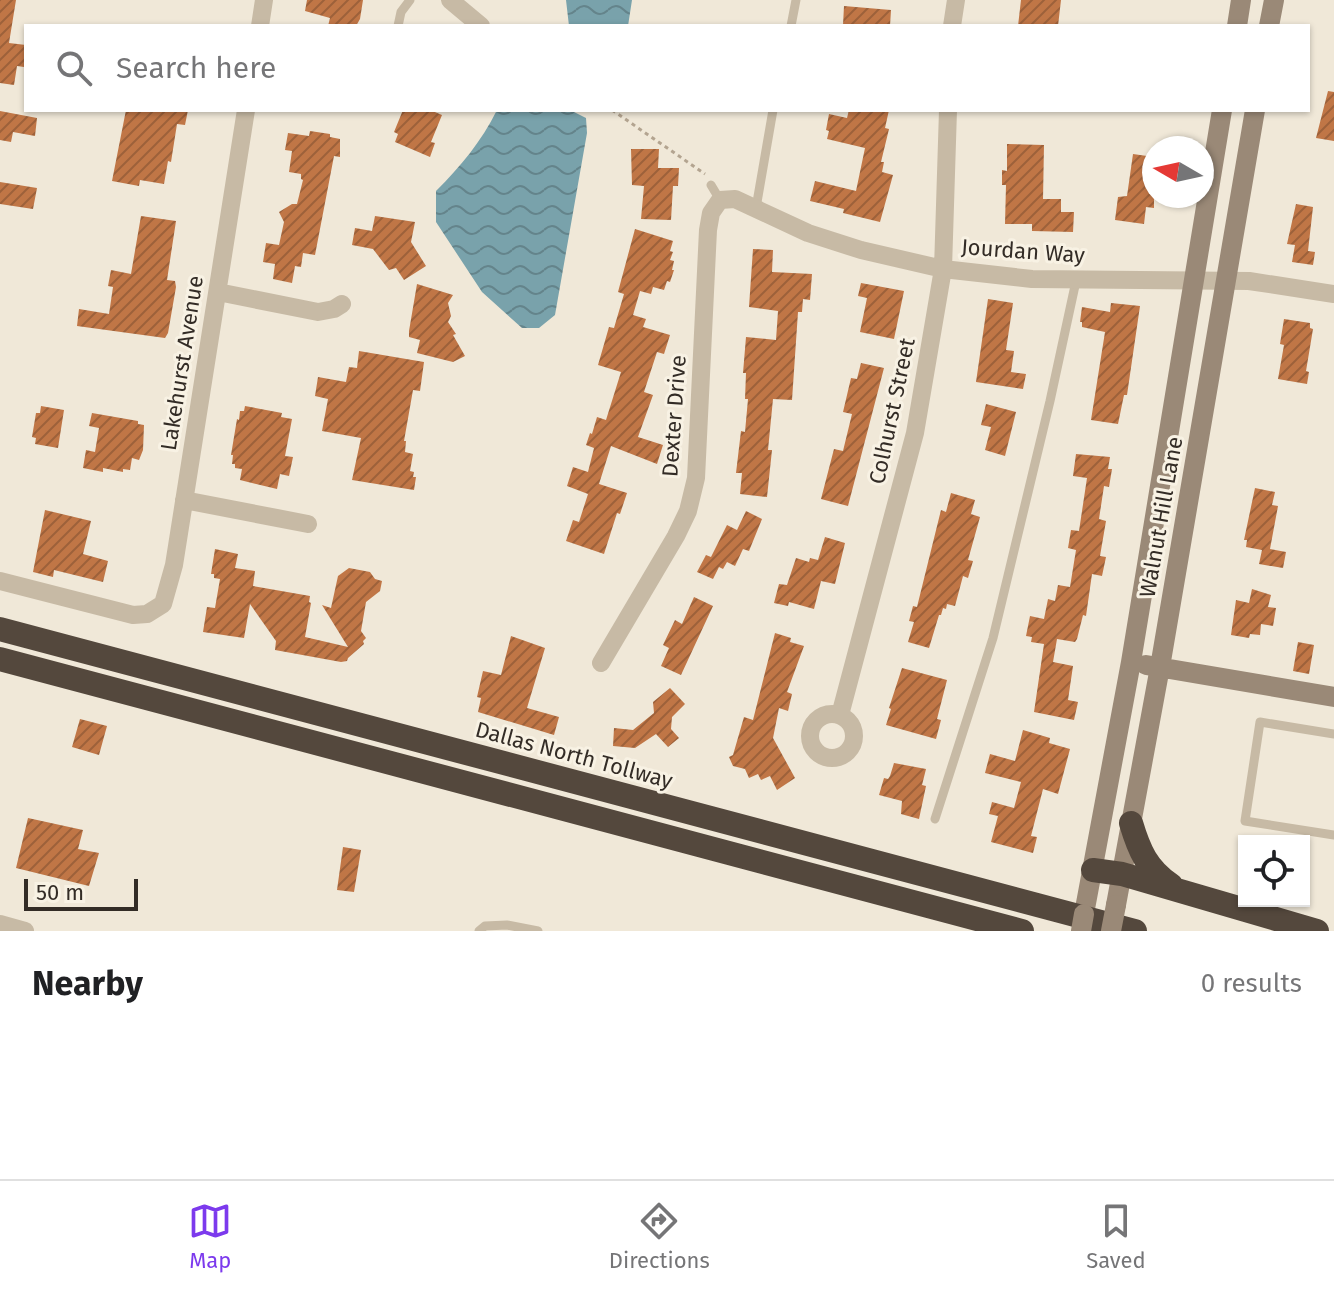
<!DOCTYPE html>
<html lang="en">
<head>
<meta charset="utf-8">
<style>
	:root { --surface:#fff; --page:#f2f2f2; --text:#202124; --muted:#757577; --line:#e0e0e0; --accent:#7c3aed }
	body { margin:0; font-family:"Fira Sans",sans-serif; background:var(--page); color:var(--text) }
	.controls { position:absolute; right:24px; bottom:24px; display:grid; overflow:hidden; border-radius:0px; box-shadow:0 2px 6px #0004 }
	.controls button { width:72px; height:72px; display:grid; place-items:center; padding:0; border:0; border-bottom:2px solid var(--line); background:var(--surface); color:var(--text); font:40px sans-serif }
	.compass { position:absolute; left:1142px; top:136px; width:72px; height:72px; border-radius:50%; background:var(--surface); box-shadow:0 2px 6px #0004; rotate:279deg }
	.scale { position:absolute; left:24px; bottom:20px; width:114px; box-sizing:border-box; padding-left:8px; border:4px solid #332c26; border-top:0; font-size:22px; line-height:28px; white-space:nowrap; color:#332c26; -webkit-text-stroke:6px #f8f2e4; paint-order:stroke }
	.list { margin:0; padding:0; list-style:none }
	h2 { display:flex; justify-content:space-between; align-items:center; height:104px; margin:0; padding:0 32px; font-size:34px }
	h2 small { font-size:26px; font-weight:400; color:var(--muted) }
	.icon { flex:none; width:44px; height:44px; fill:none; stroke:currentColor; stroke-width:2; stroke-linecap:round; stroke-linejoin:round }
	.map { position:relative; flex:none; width:1334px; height:931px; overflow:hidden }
	.search { position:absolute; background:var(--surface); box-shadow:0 2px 6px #0004; left:24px; right:24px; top:24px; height:88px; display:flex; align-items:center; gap:20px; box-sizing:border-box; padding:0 28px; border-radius:0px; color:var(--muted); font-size:30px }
	.sheet { height:248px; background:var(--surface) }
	nav { display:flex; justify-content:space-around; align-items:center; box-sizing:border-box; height:112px; border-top:2px solid var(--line); background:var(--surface); font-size:22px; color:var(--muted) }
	nav a { display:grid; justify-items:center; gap:4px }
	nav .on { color:var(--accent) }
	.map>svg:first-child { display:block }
	.water { fill:url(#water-waves) }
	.building { fill:url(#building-hatch) }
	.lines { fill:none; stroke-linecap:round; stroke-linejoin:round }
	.path { stroke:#b3a490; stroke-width:3; stroke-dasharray:4 4; stroke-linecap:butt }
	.lane { stroke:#c7baa5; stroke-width:9 }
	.street { stroke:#c7baa5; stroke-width:18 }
	.secondary { stroke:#9a8977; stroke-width:20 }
	.highway { stroke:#54483d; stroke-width:24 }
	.secondary-bridge { stroke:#9a8977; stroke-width:20 }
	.labels { text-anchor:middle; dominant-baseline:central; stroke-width:6; stroke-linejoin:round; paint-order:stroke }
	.street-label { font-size:22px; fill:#332c26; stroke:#f8f2e4 }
</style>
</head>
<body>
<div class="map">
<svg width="1334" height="931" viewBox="0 0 1334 931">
	<defs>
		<pattern id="water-waves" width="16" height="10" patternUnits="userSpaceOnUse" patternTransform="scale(2)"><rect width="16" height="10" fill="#79a2ab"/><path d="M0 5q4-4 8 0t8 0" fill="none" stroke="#64848b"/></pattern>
		<pattern id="building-hatch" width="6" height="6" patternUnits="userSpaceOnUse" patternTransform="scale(2)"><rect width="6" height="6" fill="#c07646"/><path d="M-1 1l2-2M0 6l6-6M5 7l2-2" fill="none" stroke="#9d613a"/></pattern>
	</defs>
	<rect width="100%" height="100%" fill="#f0e8d8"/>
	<path class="water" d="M566 0H632L628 26H569Z
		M497 110H570L586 118 587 133 555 315 539 328H522L482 292 436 222V191C461 166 481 142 497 110Z"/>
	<path class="building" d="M0 0H16L9 43 26 45 24 67 17 66 14 85 0 83Z
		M307 0H363L360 19 356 26H328L330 18 305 11Z
		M1021 0H1061L1058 26H1018Z
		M844 6 891 10 890 26 843 25Z
		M1328 91 1334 92V141L1316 138Z
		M126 110H188L185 125 177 124 171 162 168 161 164 184 140 180 139 186 112 181Z
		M403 110H430L442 115 431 142 435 143 430 157 395 142 398 134 394 132Z
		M849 110H889L885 128 889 129 881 162H884L882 172 893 175 880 222 843 213 844 209 810 201 815 181 856 191 865 148 827 139 829 131 826 130 829 114 847 118Z
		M0 111 37 118 35 136 13 132 11 142 0 140Z
		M310 131 330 134V137L340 139V157L334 156 315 255 303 253 301 267 295 266 292 283 273 279 275 264 263 262 266 243 279 245 284 222 279 212 292 204H297L303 180 301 179V174L289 172 292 151 285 150 288 133 309 136Z
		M1007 144 1044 145 1043 199H1061V212H1074L1073 232 1032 231V224H1005L1006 185H1002V170L1007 171Z
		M631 149H659L658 168H679L678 186H673L671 220 641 219 644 186 632 185Z
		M1133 154 1154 157V208L1146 207 1144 224 1115 220 1118 197 1127 196Z
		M0 182 37 188 33 209 0 204Z
		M1296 204 1313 207 1308 251 1315 252 1313 265 1292 262 1295 245 1287 244Z
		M141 216 176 221 167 280 175 281 176 287 168 333 165 338 77 326 79 309 109 314 113 287 108 286 111 270 131 274Z
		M375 216 415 222 411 242 426 266 404 280 396 268 389 270 373 249 352 245 355 228 372 231Z
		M635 229 673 241 670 251 673 252 670 260 674 261 672 270H674L670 282 667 281 664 290 653 287 651 294 640 291 633 315 646 319 643 327 670 335 664 354 657 352 644 392 653 395 638 437 663 445 657 464 611 446 599 484 627 493 620 514 617 513 604 554 566 541 573 520 579 522 588 494 567 486 573 467 588 472 594 448 586 445 590 433 592 434 597 417 606 420 621 372 598 365 609 327 614 328 624 294 618 292Z
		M753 249 773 250 772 272 812 274 810 300 803 299 802 312H798L792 400 773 399 768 450H772L767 497 740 494 742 473H736L741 431 745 432 748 399H745L746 373H743L746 337 776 340 778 311 749 307Z
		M861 283 904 291 894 339 860 332 867 298 858 296Z
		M417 284 453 295 448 303 451 316 448 322 456 334 453 335 465 356 453 362 417 353 420 340 409 337V331Z
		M988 299 1013 303 1006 350 1014 351 1011 372 1026 374 1023 389 976 382Z
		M1111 303 1140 306 1127 395H1124L1118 424 1091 420 1105 332 1082 327V322H1080L1082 307 1110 312Z
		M1284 319 1310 323V328L1313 329 1306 371 1309 372 1307 384 1278 379 1284 345 1280 344Z
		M359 351 424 362 420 391 413 390 404 441H406L405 452 413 454 410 471 414 472 413 477H416L414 490 352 480 361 438 322 431 328 399 315 396 318 377 346 382 349 367 357 368Z
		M861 363 884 368 848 506 821 499 834 449 843 451 852 414 843 412 851 378 857 379Z
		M986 404 1016 412 1005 456 985 450 991 427 981 425Z
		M41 406 64 410 58 448 35 444 36 438 32 437 36 413H40Z
		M245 406 282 413 281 417 292 419 285 456 293 457 289 476 280 474 277 489 240 480 242 469 235 468V464H232L233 455H231L237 419 239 420 240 411H244Z
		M92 413 138 421V424L144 425 143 450 139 460 132 458 130 470 123 469V472L103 468V472L83 468 86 450 95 452 99 428 89 426Z
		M1076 454 1110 457 1108 469H1112L1109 487 1104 486 1099 519 1106 521 1100 556 1106 557 1102 576 1092 574 1086 616 1083 615 1077 639 1075 642 1057 639 1053 662 1073 666 1068 700 1078 702 1074 720 1034 712 1044 644 1031 642 1032 637 1026 636 1030 616 1044 619 1048 599 1055 601 1058 585 1070 587 1076 550 1068 548 1071 530 1079 531 1087 478 1073 476Z
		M1255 488 1275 492 1272 505 1278 506 1270 549 1286 552 1283 568 1259 564 1262 550 1246 547 1247 540H1244Z
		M951 493 975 500 971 514 980 517 968 560 973 561 968 578 963 576 955 606 947 604 946 609 943 608 941 615H939L929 648 908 642 914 622 909 621 913 606 917 607 941 510 946 512Z
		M45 510 91 521 83 554 108 561 103 582 54 570 53 577 33 572Z
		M746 511 762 519 749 551 743 549 735 566 727 562 723 569 719 567 713 579 697 572 706 555 711 557 727 525 737 530Z
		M825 537 845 543 835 584 821 581 814 609 789 602 788 606 774 603 779 584 787 585 796 558 809 562 810 558 818 560Z
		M215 549 238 554 235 568 255 571 253 586 310 596 309 602 311 603 305 637 348 647 322 605 331 608 338 576 349 568 370 572 375 579 382 581 380 591 366 602 361 631 366 638 363 641 364 644 348 658 347 661 341 662 275 650 276 641 250 604 244 638 203 632 207 607 215 608 220 579 214 578V574H211Z
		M1252 589 1271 595 1268 607 1276 608 1273 626 1261 624 1260 635 1250 634 1249 638 1231 635 1236 600 1249 603Z
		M694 597 713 606 681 675 661 666 669 648 663 645 675 620 682 624Z
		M775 633 791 638 790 642 804 646 787 692 792 694 788 711 779 708 773 738 795 778 777 790 770 776 761 780 758 774 749 778 745 769 733 766 729 757 733 755 744 717 753 720Z
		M511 636 545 648 527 708 559 717 554 735 478 712 481 698 477 697 483 671 501 675Z
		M1298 642 1314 645 1309 674 1293 671Z
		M902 668 947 680 937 719 941 720 936 739 886 725 891 709 889 708Z
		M670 688 685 704 672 717 671 729 679 738 668 747 656 734 635 748 613 746 614 728 633 730 654 713 653 702Z
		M80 719 107 726 99 755 72 747Z
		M1023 730 1050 738 1049 743 1070 749 1058 794 1043 789 1031 836 1037 837 1033 853 991 842 998 816 989 814 992 802 1014 808 1021 782 985 773 990 754 1015 761Z
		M894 763 926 769 922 785 926 786 919 819 901 814 902 801 879 795 884 778 888 779 890 776Z
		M28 818 83 830 78 849 99 853 89 886 16 868Z
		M343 847 361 850 354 892 337 890Z"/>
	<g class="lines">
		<path class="path" d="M612 110 705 174"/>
		<path class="lane" d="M398 26 401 12 410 0
			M791 26 796 0
			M711 185 720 200
			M756 208 773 110
			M1334 734 1260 722 1245 821 1334 835
			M935 819 993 638 1050 401 1076 281
			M479 931 485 926 507 925 538 931"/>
		<path class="street" d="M450 0 481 26
			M260 26 264 0
			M952 26 956 0
			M218 292 318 312 334 309 342 304
			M184 500 308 524
			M0 581 133 615 147 614 163 604 174 565 246 110
			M601 663 676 536 688 511 696 478 708 230 711 213 720 200 735 199 808 233 861 250 943 269 1032 279 1249 281 1334 294
			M810 736a22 22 0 1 1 44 0a22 22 0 1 1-44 0Z
			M840 715 915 433 943 269 948 110
			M0 924 25 931"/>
		<path class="secondary" d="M1237 26 1241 0
			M1269 26 1274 0
			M1146 665 1334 697
			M1116 905 1160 667 1255 110
			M1084 914 1131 662 1222 110"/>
		<path class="highway" d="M0 629 1135 931
			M0 659 1022 931
			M1131 823C1139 850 1147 869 1171 885
			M1093 870 1122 874 1317 931"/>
		<path class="secondary-bridge" d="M1081 931 1084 914
			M1111 931 1116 905"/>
	</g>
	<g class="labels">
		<g class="street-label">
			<text transform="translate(1023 251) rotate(4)">Jourdan Way</text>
			<text transform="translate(182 363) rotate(-81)">Lakehurst Avenue</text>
			<text transform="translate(892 411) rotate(-78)">Colhurst Street</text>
			<text transform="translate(674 416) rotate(-86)">Dexter Drive</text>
			<text transform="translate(1161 517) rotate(-80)">Walnut Hill Lane</text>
			<text transform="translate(574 755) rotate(15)">Dallas North Tollway</text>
		</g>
	</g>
</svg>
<div class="controls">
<button><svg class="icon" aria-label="locate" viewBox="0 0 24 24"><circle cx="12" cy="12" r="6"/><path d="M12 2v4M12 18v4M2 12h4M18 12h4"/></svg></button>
</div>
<svg class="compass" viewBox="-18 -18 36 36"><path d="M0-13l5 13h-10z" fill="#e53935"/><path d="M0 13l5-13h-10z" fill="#757577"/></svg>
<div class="scale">50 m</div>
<div class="search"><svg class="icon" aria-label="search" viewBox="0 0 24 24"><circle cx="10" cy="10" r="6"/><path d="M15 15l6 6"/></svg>Search here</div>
</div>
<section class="sheet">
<h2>Nearby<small>0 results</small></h2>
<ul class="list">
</ul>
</section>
<nav>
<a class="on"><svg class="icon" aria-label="map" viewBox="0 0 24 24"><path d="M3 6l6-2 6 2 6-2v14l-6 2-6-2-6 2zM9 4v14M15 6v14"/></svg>Map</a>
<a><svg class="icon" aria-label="directions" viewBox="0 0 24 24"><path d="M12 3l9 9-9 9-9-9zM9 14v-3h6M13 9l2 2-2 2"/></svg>Directions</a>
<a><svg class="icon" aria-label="saved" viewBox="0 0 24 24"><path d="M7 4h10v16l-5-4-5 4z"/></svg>Saved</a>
</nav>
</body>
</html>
